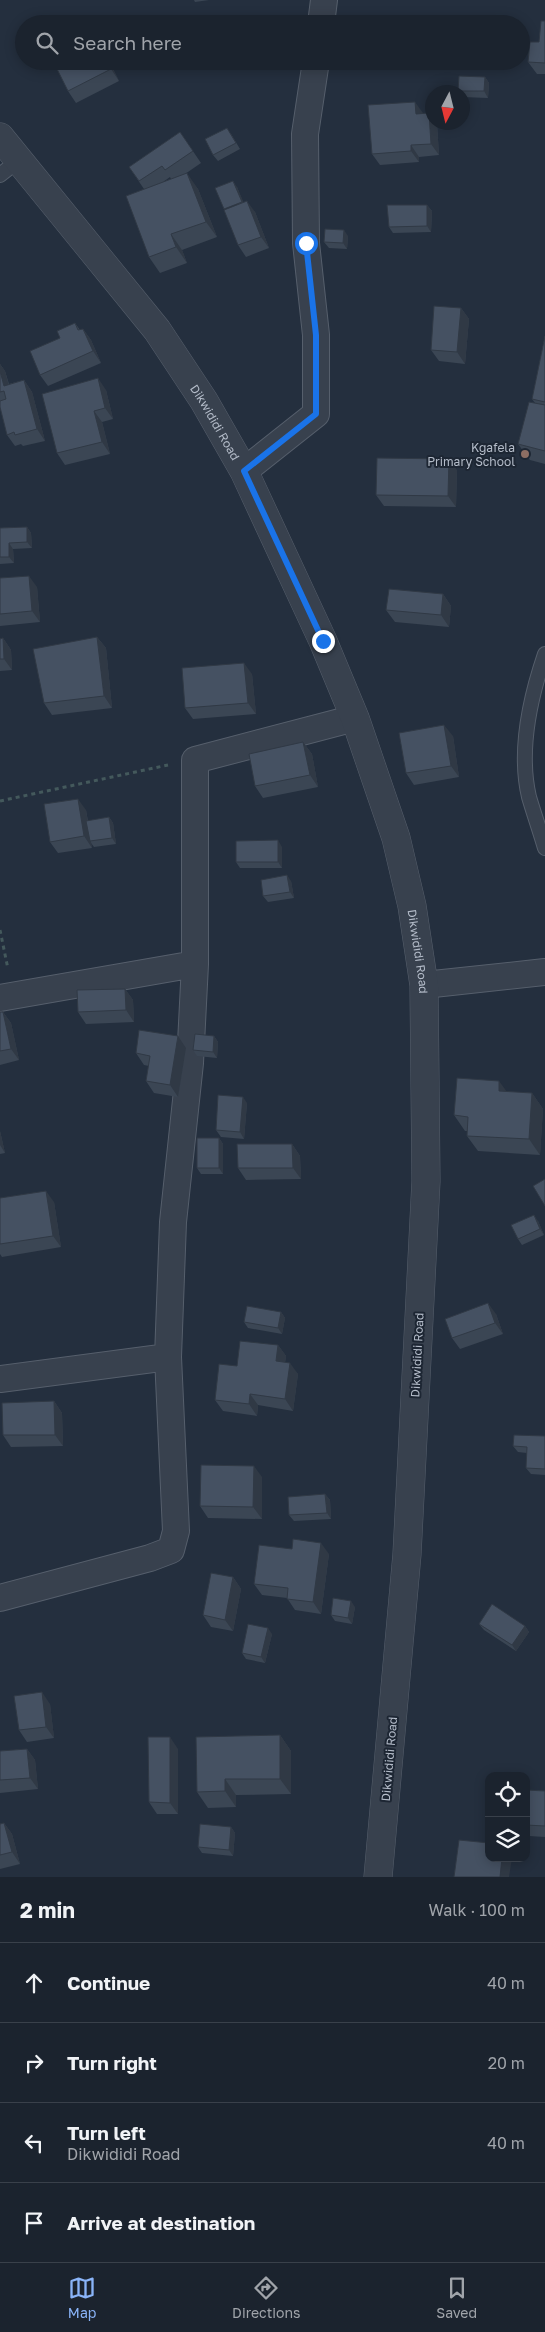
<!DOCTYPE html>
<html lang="en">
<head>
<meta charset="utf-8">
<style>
	:root { --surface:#1b232e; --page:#282f3a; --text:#f1f3f6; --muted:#a0a4aa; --line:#39404a; --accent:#8ab4f8 }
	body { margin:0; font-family:"Golos Text",sans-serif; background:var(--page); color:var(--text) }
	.controls { position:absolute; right:15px; bottom:15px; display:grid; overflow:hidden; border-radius:10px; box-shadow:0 2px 12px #0003 }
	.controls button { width:45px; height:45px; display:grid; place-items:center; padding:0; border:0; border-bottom:1px solid var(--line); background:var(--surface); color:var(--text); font:25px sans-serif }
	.compass { position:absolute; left:425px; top:85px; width:45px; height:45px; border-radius:50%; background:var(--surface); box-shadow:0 2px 12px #0003; rotate:187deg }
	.stop { position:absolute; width:15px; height:15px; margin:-11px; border:4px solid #1a73e8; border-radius:50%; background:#fff }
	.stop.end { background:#1a73e8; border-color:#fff; box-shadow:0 1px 5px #0008 }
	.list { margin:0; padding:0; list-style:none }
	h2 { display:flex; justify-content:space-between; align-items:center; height:65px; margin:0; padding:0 20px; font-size:21px }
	h2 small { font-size:16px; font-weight:400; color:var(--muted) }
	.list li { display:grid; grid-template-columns:32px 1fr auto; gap:15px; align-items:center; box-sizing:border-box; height:80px; padding:0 20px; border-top:1px solid var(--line) }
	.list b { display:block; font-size:19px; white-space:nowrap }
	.list p { margin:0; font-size:16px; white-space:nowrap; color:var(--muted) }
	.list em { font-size:16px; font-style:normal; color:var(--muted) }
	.icon { flex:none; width:28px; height:28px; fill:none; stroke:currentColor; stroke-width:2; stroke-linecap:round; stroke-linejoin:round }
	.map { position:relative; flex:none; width:545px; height:1877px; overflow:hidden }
	.search { position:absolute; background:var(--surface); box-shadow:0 2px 12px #0003; left:15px; right:15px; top:15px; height:55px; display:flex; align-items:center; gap:12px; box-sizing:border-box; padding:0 18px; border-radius:28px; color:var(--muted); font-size:19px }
	.sheet { height:385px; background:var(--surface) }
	nav { display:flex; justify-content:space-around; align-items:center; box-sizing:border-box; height:70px; border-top:1px solid var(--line); background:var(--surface); font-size:14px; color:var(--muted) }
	nav a { display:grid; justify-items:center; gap:2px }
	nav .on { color:var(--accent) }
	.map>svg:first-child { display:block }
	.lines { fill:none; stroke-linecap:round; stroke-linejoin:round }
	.service-casing { stroke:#565f6c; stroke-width:16 }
	.minor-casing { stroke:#565f6c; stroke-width:28 }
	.tertiary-casing { stroke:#565f6c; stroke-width:29 }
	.path { stroke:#44595c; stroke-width:3; stroke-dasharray:4 4; stroke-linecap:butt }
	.service { stroke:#38414e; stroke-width:14 }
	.minor { stroke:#38414e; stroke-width:26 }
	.tertiary { stroke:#38414e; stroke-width:28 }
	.wall { fill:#3b4654; fill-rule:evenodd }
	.shaded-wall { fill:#303945 }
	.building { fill:#455162; stroke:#303945 }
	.route { stroke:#1a73e8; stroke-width:6 }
	.education-dot { fill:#8d6e63; stroke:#1d2633; stroke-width:2 }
	.labels { text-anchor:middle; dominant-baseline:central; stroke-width:4; stroke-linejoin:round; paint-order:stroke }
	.street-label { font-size:12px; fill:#b4bcc9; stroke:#1d2633 }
	.poi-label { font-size:12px; fill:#b4bcc9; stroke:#1d2633; text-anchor:end }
</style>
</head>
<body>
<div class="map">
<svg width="545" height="1877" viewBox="0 0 545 1877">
	<rect width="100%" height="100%" fill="#242f3e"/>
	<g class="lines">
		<defs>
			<path id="service" d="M0 175 19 160
				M545 654C530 698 518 750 529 797 534 814 540 831 545 848"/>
			<path id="minor" d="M321 24 324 0
				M244 471 316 414V335L306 243 305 134 316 61
				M424 985 545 972
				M0 998 195 964
				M0 1379 168 1357
				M0 1598 150 1558 171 1550 176 1531 168 1357 173 1222 190 1063 195 964V760L355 718"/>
			<g id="tertiary">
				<path id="s1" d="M0 137 157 330 204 401 244 471 323 641 355 718 396 838 412 906 424 985 426 1181 407 1554 378 1877"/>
			</g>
		</defs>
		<use href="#service" class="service-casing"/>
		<use href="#minor" class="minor-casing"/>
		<use href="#tertiary" class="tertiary-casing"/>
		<path class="path" d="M0 801 168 765
			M0 930 8 969"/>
		<use href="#service" class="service"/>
		<use href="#minor" class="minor"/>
		<use href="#tertiary" class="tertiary"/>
	</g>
	<path class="wall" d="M194 0H209L195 2Z
		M545 21V74H537L528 62 539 42Z
		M109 61 119 81 76 103 68 91Z
		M485 77 489 83 488 98 462 97V92H460L458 91Z
		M423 113 432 122H436L437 124 439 155 419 157V162L380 165 372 154Z
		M180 132 201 163 185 174 198 189 217 237 182 250 187 263 160 273 149 257 144 189 129 167ZM170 177 171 179 163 182Z
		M231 134 240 149 218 161 213 155Z
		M237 187 243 202 255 212 269 248 246 257 238 245Z
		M427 205 432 211 431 232 393 233 389 227Z
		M348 236 347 249 329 248 324 242Z
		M461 308 469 319 465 364 439 361 431 350Z
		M75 323 80 330 83 329 91 340 101 363 48 386 40 375 60 338Z
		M545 336V464L530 460 518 444 535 403 532 399Z
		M0 364 5 371 9 384 24 380 32 392 45 441 23 446 21 444 15 446 7 435 0 407Z
		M106 390 113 419 102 422 110 454 65 465 57 453Z
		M457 470 456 507 384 506 376 495Z
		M27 527 31 533 32 548 13 549 14 563 0 564V528Z
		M0 578 37 587 40 622 0 626Z
		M443 594 451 606 449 627 395 622 386 610Z
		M97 637 106 648 112 708 52 715 44 703Z
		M3 638 11 650 12 670 0 671V639Z
		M252 674 256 714 193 719 185 708Z
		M453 736 459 777 414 785 406 773Z
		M303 742 312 754 318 787 263 798 255 786Z
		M86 810 88 821 109 817 113 823 116 844 94 847 91 843 92 848 58 853 50 842Z
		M282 847V868H240L236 862Z
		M291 881 294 898 268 902 263 896Z
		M125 989 133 1000 134 1022 86 1024 78 1012Z
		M0 1012H3L11 1023 19 1060 0 1065Z
		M214 1036 218 1042 217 1058 197 1056 193 1050Z
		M186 1048 178 1097 154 1093 146 1081 149 1066 144 1065 136 1053Z
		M507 1092 532 1093 543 1109 540 1155 478 1151 467 1136V1131H465L454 1115Z
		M247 1103 244 1139 221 1137 216 1130Z
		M0 1131 5 1153 0 1154Z
		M219 1138 223 1144V1174H201L197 1168Z
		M292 1144 300 1156 301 1179 246 1180 238 1168Z
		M0 1198 54 1202 61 1247 2 1257 0 1254Z
		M538 1221 544 1235 522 1245 518 1239Z
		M281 1312 285 1318 282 1334 248 1328 244 1322Z
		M496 1314 503 1334 460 1349 452 1338Z
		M278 1345 286 1356 285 1362 298 1374 293 1411 258 1405 257 1416 223 1411 215 1400 237 1366Z
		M54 1401 62 1413 63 1446 11 1447 3 1435Z
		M545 1436V1475L531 1474 526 1468 527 1453 518 1452 513 1446Z
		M262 1477V1519L208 1518 200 1506Z
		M325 1494 330 1500 331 1519 294 1521 289 1515Z
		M329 1554 321 1614 295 1610 287 1598 262 1595 254 1584Z
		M233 1577 241 1589 233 1631 211 1627 203 1615Z
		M355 1607 352 1624 335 1621 331 1615Z
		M479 1624 525 1626 529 1632 516 1651 484 1630Z
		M272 1634 265 1663 246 1659 242 1653Z
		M50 1704 54 1738 27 1742 19 1730Z
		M280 1735 291 1751V1794L236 1795V1807L208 1808 197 1792Z
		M27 1749 35 1760 38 1789 0 1793V1751Z
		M178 1749V1814H157L149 1802Z
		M526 1790 545 1791V1837L529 1836 526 1833Z
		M4 1823 12 1834 20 1864 0 1869V1824Z
		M231 1827 235 1833 233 1856 202 1853 198 1847Z"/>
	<path class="shaded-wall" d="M107 61H109L119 81 111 69Z
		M485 77 489 83 488 98 484 91Z
		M415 102 423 113 416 114Z
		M429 113 432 118V122H436L437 124 439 155 431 144Z
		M411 145 419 157V162L411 151Z
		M187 173 198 189 217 237 206 222Z
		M233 181 237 187 246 208 242 202Z
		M247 201 255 212 269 248 261 237Z
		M427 205 432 211 431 232 427 226Z
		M344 230 348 236 347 249 343 243Z
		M171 234 182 250 187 263 176 247Z
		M461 308 469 319 465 364 457 352Z
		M83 329 91 340 101 363 93 351Z
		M0 364 5 371 12 397 4 386 0 371Z
		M98 378 106 390 113 419 105 408Z
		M24 380 32 392 45 441 37 429Z
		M94 411 102 422 110 454 102 442Z
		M449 459 457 470 456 507 448 496Z
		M27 527 31 533 32 548 27 542Z
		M9 543 13 549 14 563 9 557Z
		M29 576 37 587 40 622 32 611Z
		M443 594 451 606 449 627 441 615Z
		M97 637 106 648 112 708 104 696Z
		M3 638 11 650 12 670 4 659Z
		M244 663 252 674 256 714 248 703Z
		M444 725 453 736 459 777 451 766Z
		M303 742 312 754 318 787 310 775Z
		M78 799 86 810 92 848 84 836Z
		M109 817 113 823 116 844 112 838Z
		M278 840 282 847V868L278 862Z
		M287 875 291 881 294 898 290 892Z
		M125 989 133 1000 134 1022 126 1010Z
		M3 1012 11 1023 19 1060 11 1049Z
		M178 1036 186 1048 178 1097 170 1085Z
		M214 1036 218 1042 217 1058 213 1052Z
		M499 1081 510 1096 499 1091Z
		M532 1093 543 1109 540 1155 529 1139Z
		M243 1097 247 1103 244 1139 240 1132Z
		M0 1131 5 1153 0 1145Z
		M219 1138 223 1144V1174L219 1168Z
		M292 1144 300 1156 301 1179 293 1168Z
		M46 1191 54 1202 61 1247 53 1236Z
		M534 1215 538 1221 544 1235 540 1229Z
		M488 1303 496 1314 503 1334 495 1323Z
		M281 1312 285 1318 282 1334 278 1328Z
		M278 1345 286 1356 284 1372 276 1361Z
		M290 1363 298 1374 293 1411 285 1399Z
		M250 1394 258 1405 257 1416 249 1404Z
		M54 1401 62 1413 63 1446 55 1435Z
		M254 1466 262 1477V1519L253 1507Z
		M325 1494 330 1500 331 1519 327 1513Z
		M321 1543 329 1554 321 1614 313 1602Z
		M233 1577 241 1589 233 1631 225 1620Z
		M351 1601 355 1607 352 1624 348 1618Z
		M525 1626 529 1632 516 1651 512 1645Z
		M268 1628 272 1634 265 1663 261 1657Z
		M42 1692 50 1704 54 1738 46 1727Z
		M280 1735 291 1751V1794L280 1779Z
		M170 1737 178 1749V1814L170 1803Z
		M27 1749 35 1760 38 1789 30 1778Z
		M225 1779 236 1795V1807L225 1791Z
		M4 1823 12 1834 20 1864 12 1852Z
		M231 1827 235 1833 233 1856 229 1850Z
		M502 1858H512L509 1877H500Z"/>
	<path class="building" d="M541 21H545V63L528 62 530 42H539Z
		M53 61H107L111 69 68 91Z
		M459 76 485 77 484 91H458Z
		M415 102 416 114 429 113 431 144 411 145V151L372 154 368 105Z
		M227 128 236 143 213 155 205 139Z
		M180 132 193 151 165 170 162 166 139 181 129 167Z
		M187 173 206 222 171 234 176 247 149 257 126 196Z
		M233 181 242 202 224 209 215 188Z
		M247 201 261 237 238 245 224 210Z
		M387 205H427V226L389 227Z
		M325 229 344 230 343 243 324 242Z
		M434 306 461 308 457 352 431 350Z
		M75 323 78 330 83 329 93 351 40 375 30 351 60 338 57 331Z
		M545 336V402L532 399Z
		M0 371 4 386 24 380 37 429 15 435 14 432 7 435 0 407V401L6 399 4 391 0 392Z
		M98 378 105 408 94 411 102 442 57 453 42 394Z
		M529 402 545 405V451L518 444Z
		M377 458 449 459 448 496 376 495Z
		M27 527V542L9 543V557H0V528Z
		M29 576 32 611 0 614V578Z
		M389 589 443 594 441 615 386 610Z
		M97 637 104 696 44 703 33 649Z
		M3 638 4 659H0V639Z
		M244 663 248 703 185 708 182 668Z
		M444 725 451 766 406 773 399 733Z
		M303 742 310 775 255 786 249 754Z
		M78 799 84 836 50 842 44 804Z
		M109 817 112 838 90 841 86 821Z
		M278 840V862H236V841Z
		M287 875 290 892 263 896 261 880Z
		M125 989 126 1010 78 1012 77 990Z
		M0 1012H3L11 1049 0 1051Z
		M139 1030 178 1036 170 1085 146 1081 150 1056 136 1053Z
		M195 1034 214 1036 213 1052 193 1050Z
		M457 1078 499 1081V1091L532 1093 529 1139 467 1136 468 1117 454 1115Z
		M218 1095 243 1097 240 1132 216 1130Z
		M197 1138H219V1168H197Z
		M237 1144H292L293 1168H238Z
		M545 1179V1206L533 1186Z
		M46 1191 53 1236 0 1244V1198Z
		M534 1215 540 1229 518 1239 511 1225Z
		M488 1303 495 1323 452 1338 445 1319Z
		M247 1306 281 1312 278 1328 244 1322Z
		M240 1341 278 1345 276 1361 290 1363 285 1399 250 1394 249 1404 215 1400 219 1364 237 1366Z
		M54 1401 55 1435H3L2 1403Z
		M514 1435 545 1436V1469L526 1468 527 1447 513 1446Z
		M201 1465 254 1466 253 1507 200 1506Z
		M325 1494 327 1513 289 1515 288 1497Z
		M293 1539 321 1543 313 1602 287 1599 288 1588 254 1584 259 1545 292 1549Z
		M211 1573 233 1577 225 1620 203 1615Z
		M333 1598 351 1601 348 1618 331 1615Z
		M492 1604 525 1626 512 1645 479 1624Z
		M248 1624 268 1628 261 1657 242 1653Z
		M42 1692 46 1727 19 1730 14 1696Z
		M280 1735V1779H225V1791L197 1792 196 1737Z
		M148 1737H170V1803L149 1802Z
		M27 1749 30 1778 0 1780V1751Z
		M526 1790 545 1791V1826L526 1825Z
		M4 1823 12 1852 0 1855V1824Z
		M200 1824 231 1827 229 1850 198 1847Z
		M459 1840 489 1843V1858H502L500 1877H454Z"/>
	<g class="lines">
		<path class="route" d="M306 243 316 335V414L244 471 323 641"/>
	</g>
	<circle class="education-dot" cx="525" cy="454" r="5"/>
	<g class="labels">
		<g class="street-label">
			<text stroke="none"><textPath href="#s1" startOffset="358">Dikwididi Road</textPath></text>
			<text stroke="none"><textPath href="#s1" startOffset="928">Dikwididi Road</textPath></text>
			<text transform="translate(417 1355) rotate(-87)">Dikwididi Road</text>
			<text transform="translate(389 1759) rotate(-85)">Dikwididi Road</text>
		</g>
		<g class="poi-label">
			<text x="515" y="447">Kgafela<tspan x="515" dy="14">Primary School</tspan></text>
		</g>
	</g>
</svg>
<div class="controls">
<button><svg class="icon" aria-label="locate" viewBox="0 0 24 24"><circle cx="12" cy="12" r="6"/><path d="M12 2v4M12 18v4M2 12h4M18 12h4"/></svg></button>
<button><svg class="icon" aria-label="layers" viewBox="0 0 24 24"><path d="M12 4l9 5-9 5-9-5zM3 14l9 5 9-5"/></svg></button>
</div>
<svg class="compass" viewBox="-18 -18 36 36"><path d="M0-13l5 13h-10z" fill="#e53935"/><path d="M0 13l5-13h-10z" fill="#a0a4aa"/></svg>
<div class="stop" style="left:306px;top:243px"></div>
<div class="stop end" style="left:323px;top:641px"></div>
<div class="search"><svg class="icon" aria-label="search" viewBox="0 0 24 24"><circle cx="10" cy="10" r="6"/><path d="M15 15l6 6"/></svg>Search here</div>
</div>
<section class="sheet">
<h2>2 min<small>Walk · 100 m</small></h2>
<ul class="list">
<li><svg class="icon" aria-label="ahead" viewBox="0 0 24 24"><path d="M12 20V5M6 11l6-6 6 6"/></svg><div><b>Continue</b></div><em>40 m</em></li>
<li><svg class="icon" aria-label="right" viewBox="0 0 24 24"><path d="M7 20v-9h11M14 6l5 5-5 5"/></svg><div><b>Turn right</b></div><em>20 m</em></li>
<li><svg class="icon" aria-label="left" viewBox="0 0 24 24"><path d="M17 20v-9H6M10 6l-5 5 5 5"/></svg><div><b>Turn left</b><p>Dikwididi Road</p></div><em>40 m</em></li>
<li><svg class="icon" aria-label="arrive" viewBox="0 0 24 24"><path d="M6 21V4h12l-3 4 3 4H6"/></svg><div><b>Arrive at destination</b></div></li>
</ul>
</section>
<nav>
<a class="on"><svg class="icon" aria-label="map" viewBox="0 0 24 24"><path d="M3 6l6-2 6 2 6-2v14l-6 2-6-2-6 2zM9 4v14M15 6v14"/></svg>Map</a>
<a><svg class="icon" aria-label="directions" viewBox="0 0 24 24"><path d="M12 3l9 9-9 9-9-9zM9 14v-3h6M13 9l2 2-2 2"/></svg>Directions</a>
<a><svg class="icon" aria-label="saved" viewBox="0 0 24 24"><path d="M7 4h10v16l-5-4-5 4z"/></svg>Saved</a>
</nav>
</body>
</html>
